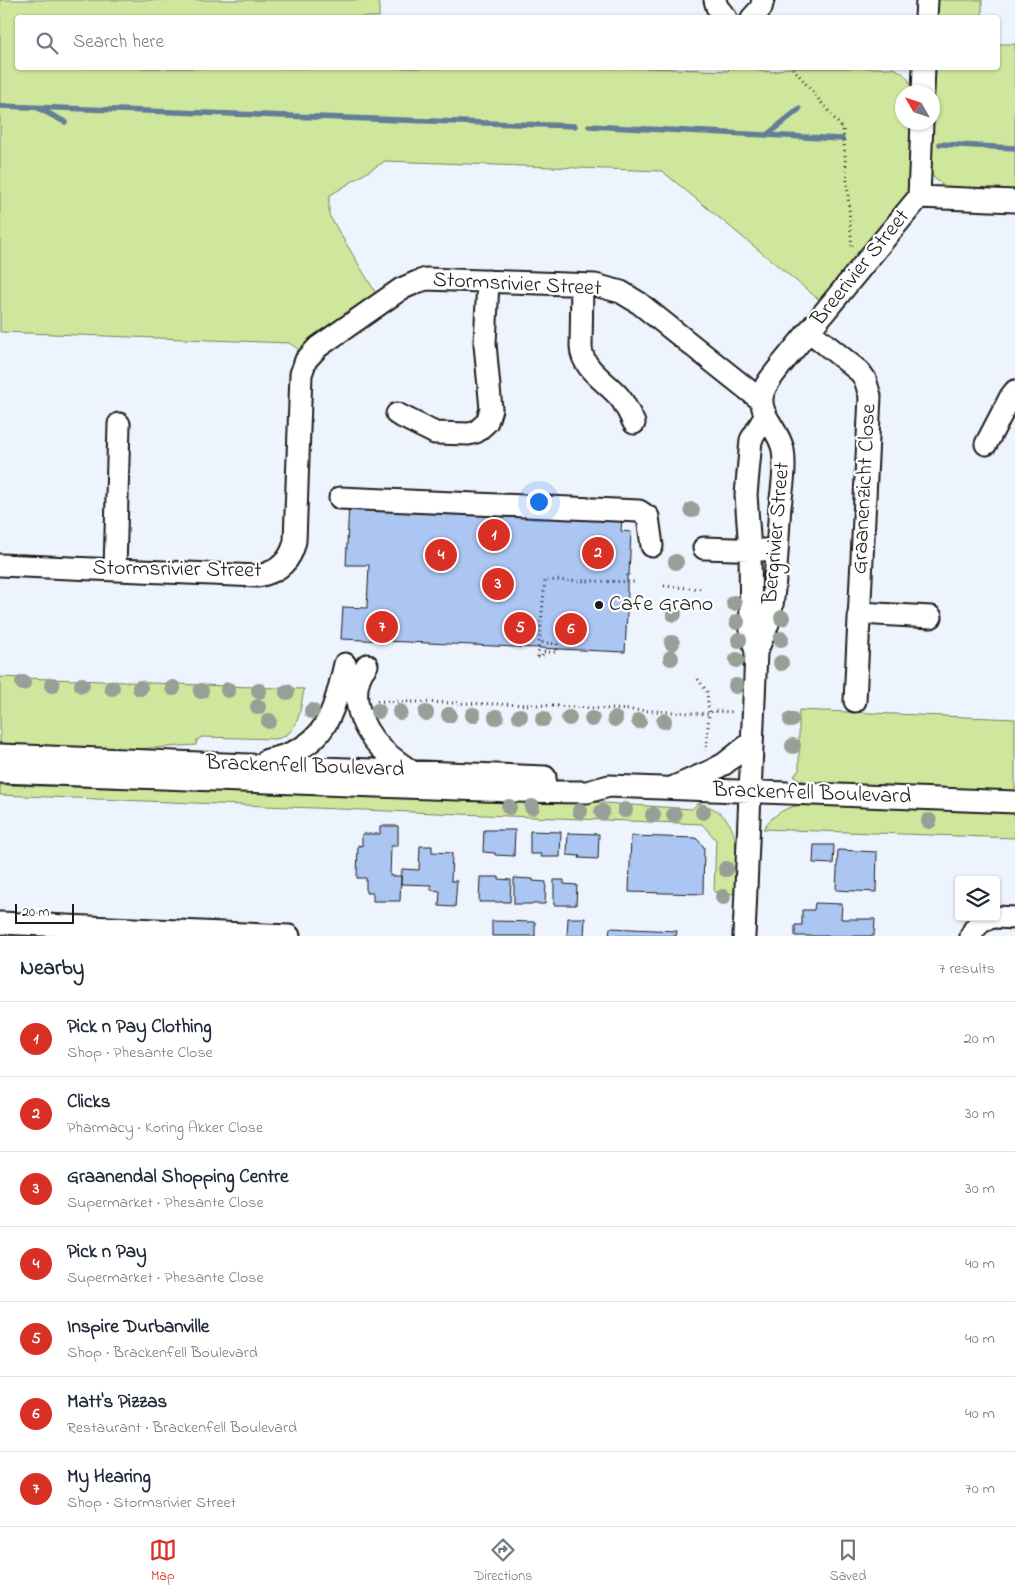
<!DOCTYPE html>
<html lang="en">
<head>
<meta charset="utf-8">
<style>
	:root { --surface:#fff; --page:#f6f6f7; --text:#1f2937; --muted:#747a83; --line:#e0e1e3; --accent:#d93025 }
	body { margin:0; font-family:"Indie Flower",sans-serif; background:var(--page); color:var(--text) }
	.controls { position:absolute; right:15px; bottom:15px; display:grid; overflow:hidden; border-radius:5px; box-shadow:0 1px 4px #0004 }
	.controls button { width:45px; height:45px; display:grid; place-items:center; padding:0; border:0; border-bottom:1px solid var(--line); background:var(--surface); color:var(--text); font:25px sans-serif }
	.compass { position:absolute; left:895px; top:85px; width:45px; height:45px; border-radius:50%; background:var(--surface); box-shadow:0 1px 4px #0004; rotate:309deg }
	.scale { position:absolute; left:15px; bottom:12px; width:59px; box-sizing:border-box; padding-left:5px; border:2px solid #1c1c1c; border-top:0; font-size:14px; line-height:18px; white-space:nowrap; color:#1c1c1c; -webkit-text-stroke:4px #fff; paint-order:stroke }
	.you { position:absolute; left:538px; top:501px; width:18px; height:18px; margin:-12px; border:4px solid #fff; border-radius:50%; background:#1a73e8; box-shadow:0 0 0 8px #1a73e833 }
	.badge { display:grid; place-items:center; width:32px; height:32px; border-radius:50%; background:var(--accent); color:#fff; font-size:16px; font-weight:700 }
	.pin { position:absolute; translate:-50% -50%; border:2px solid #fff; box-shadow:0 1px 5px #0006 }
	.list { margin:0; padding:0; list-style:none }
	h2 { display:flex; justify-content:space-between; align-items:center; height:65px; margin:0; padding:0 20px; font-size:21px }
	h2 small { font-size:16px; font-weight:400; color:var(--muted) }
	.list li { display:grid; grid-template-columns:32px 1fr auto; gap:15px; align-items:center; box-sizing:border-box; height:75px; padding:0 20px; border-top:1px solid var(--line) }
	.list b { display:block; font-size:19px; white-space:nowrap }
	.list p { margin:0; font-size:16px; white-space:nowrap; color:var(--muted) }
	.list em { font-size:16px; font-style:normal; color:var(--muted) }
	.icon { flex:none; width:28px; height:28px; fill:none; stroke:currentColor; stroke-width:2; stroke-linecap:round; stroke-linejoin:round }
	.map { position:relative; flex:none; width:1015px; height:936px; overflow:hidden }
	.search { position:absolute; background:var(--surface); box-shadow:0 1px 4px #0004; left:15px; right:15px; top:15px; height:55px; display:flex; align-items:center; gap:12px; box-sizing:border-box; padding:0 18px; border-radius:5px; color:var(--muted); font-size:19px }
	.sheet { height:590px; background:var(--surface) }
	nav { display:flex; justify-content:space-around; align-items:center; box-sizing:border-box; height:70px; border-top:1px solid var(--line); background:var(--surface); font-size:14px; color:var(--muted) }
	nav a { display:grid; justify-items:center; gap:2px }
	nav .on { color:var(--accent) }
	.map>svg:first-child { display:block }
	.green { fill:#cfe79c; stroke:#76825c }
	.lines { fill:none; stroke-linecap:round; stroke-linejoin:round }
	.stream { stroke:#637e96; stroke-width:5.5 }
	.building { fill:#abc6f3; stroke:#1c1c1c }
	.minor-casing { stroke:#1c1c1c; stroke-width:25 }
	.path { stroke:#1c1c1c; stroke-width:3; stroke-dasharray:1 4; stroke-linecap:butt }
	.minor { stroke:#fff; stroke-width:21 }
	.tree { fill:#989f96 }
	.poi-dot { fill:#1c1c1c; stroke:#fff; stroke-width:2 }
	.labels { text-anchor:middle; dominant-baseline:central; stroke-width:4.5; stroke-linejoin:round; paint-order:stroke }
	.street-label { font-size:22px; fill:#1c1c1c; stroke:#fff }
	.poi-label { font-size:22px; fill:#1c1c1c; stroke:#fff; text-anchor:start }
</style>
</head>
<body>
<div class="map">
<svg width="1015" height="936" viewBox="0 0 1015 936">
	<rect width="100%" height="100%" fill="#eef4fd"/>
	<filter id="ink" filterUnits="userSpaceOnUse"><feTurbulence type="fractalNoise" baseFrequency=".02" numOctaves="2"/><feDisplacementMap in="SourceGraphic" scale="10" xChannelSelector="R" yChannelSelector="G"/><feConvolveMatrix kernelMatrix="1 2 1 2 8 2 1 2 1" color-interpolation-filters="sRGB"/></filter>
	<g filter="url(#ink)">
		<path class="green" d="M0 0H379V17L18 18V68H648L728 71 729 68H754L759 71 774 72 786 68H893C905 73 911 80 912 92H902V122L911 123 909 192 905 200 822 302 662 171 385 161 329 196V215L377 295 301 351 289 343 0 332Z
			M937 0H982V17L936 18Z
			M998 44H1015V192L946 188 934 178 929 166 932 122 934 68H998Z
			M0 677 304 689C300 709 300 734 276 739L202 737 197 740 196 745 109 751 0 747Z
			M799 710 1015 719V791L811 783 800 780 794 776 799 770Z
			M0 785 560 800 692 809 698 803C746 815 736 855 734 894L714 892 716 840 702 824 0 795Z
			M807 804 1015 813V838L763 829C774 813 787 806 807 804Z"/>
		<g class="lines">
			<path class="stream" d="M0 106 575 126
				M38 108 65 122
				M589 126 842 139
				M767 135 799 109
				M940 144 1015 148"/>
		</g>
		<path class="building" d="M349 503 622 516 621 531 631 532 629 575H627V592L628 593 625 652 341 639 343 607 367 608 369 565H346Z
			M380 826H398V846H391L390 876H401L400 901H373V893H366V878H357L358 845 362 846V834H380Z
			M484 830H515L514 856 495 855V853L483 852Z
			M530 831 561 832 560 857H541V854H530Z
			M568 833 599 834 598 859 579 858 580 856 567 855Z
			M631 836 696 838 704 847 703 894 629 892Z
			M814 845H834L833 864 813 863Z
			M420 846H432V852L452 853 451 881H457L455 907 439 906 440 891 431 890V885L401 884 402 869 419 870Z
			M838 850 877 852 876 892 836 890Z
			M480 877H499V879L511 880 510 902H479Z
			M514 878 533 879V881L546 882 545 904H514Z
			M554 880H564V884L577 885 576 905H554Z
			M815 903 842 904 841 919H875L874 936H795V925H802V910H814Z
			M568 918H585L584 936H567Z
			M492 921 535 922V936H492Z
			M610 928 677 931 676 936H609Z"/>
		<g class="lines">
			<defs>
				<path id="minor" d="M715 0 717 7 726 18
					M752 18 761 8 763 0
					M926 18 927 0
					M923 92 924 68
					M919 197 1015 201
					M582 285 581 347C582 370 608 382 621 399 626 406 630 415 634 423
					M809 331 860 372 865 379 870 396 855 701
					M397 414 435 433 469 434 476 432 487 422 491 409 485 344 488 281
					M986 444 1011 396 1015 391
					M340 498 639 511 648 517 652 546
					M704 548 763 550
					M0 565 258 576C278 572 291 561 295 541L301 374 306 360 318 347 401 289 417 282 426 279 595 285 621 292 639 303 762 401
					M115 570 119 424
					M859 613 931 617
					M756 652C761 641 767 629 770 617 777 581 777 543 780 507 782 489 786 468 783 450 780 431 760 417 762 398 763 385 774 375 781 365L919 197 922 122
					M367 665C346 690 360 727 381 748 390 757 401 764 412 772
					M0 755 545 777
					M267 760C326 749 333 715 345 664
					M0 772 511 791 587 792 609 786 1015 802
					M674 787 711 771 724 764 752 742
					M996 917 1015 918
					M0 923 289 936
					M744 936 756 652 751 632 750 550 746 495 751 440 766 415
					M971 936C975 925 983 919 994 917"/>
			</defs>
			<use href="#minor" class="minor-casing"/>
			<path class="path" d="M793 68 843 129 852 248
				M664 586 702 589
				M538 657 545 580 635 582
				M538 657H542L543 652H557V644L539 642
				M698 679 707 692 709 714 706 751
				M377 701 536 705 709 714 712 711 735 712"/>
			<use href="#minor" class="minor"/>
		</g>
		<g class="tree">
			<circle cx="692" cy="510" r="8"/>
			<circle cx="676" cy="562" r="8"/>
			<circle cx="734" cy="603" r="8"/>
			<circle cx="674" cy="614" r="8"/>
			<circle cx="782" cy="618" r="8"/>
			<circle cx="737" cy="622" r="8"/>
			<circle cx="781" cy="639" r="8"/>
			<circle cx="739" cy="640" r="8"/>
			<circle cx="672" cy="643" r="8"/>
			<circle cx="671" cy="658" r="8"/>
			<circle cx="737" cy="660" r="8"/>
			<circle cx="781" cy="663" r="8"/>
			<circle cx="23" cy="683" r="8"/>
			<circle cx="52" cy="685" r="8"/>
			<circle cx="82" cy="685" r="8"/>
			<circle cx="736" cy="686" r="8"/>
			<circle cx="112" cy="688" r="8"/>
			<circle cx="140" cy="688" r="8"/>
			<circle cx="173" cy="688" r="8"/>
			<circle cx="228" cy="690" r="8"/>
			<circle cx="201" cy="691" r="8"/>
			<circle cx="259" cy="691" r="8"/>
			<circle cx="287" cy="692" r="8"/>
			<circle cx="258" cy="707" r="8"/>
			<circle cx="312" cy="711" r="8"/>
			<circle cx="378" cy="711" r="8"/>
			<circle cx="400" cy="712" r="8"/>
			<circle cx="426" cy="713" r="8"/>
			<circle cx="449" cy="715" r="8"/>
			<circle cx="473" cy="715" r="8"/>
			<circle cx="520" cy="716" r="8"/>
			<circle cx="496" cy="717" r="8"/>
			<circle cx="569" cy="718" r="8"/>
			<circle cx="543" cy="719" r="8"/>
			<circle cx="592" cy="719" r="8"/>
			<circle cx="615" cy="719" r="8"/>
			<circle cx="791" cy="720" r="8"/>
			<circle cx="269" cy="721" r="8"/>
			<circle cx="639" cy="721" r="8"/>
			<circle cx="664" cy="721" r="8"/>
			<circle cx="793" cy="746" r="8"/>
			<circle cx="509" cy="807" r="8"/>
			<circle cx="532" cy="807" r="8"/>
			<circle cx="625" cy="810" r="8"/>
			<circle cx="580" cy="811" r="8"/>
			<circle cx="602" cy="812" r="8"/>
			<circle cx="703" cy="812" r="8"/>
			<circle cx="653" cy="815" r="8"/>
			<circle cx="674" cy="815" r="8"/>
			<circle cx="929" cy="821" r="8"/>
			<circle cx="726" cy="869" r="8"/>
			<circle cx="723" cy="897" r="8"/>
		</g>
	</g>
	<circle class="poi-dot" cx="599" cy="605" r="5"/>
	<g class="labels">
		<g class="street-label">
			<text transform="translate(861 268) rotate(-51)">Breerivier Street</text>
			<text transform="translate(517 285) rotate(3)">Stormsrivier Street</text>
			<text transform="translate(865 489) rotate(-87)">Graanenzicht Close</text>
			<text transform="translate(777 533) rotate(-85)">Bergrivier Street</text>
			<text transform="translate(177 570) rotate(1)">Stormsrivier Street</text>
			<text transform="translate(305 767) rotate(2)">Brackenfell Boulevard</text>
			<text transform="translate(812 794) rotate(2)">Brackenfell Boulevard</text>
		</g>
		<g class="poi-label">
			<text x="609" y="605">Cafe Grano</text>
		</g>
	</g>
</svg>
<div class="controls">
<button><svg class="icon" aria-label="layers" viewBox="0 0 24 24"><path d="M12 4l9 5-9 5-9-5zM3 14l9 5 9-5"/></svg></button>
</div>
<svg class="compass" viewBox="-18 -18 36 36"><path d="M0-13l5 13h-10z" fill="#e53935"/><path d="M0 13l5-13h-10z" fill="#747a83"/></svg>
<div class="scale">20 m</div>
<div class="you"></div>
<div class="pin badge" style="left:494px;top:535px">1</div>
<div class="pin badge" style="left:598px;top:553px">2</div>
<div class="pin badge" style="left:498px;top:584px">3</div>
<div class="pin badge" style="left:441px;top:555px">4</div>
<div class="pin badge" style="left:520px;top:628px">5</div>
<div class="pin badge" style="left:571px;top:629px">6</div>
<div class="pin badge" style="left:382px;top:627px">7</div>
<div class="search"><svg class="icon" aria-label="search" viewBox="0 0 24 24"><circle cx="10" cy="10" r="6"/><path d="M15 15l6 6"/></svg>Search here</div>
</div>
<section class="sheet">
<h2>Nearby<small>7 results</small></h2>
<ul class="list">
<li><span class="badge">1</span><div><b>Pick n Pay Clothing</b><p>Shop · Phesante Close</p></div><em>20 m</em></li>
<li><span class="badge">2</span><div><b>Clicks</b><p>Pharmacy · Koring Akker Close</p></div><em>30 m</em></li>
<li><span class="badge">3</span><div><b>Graanendal Shopping Centre</b><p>Supermarket · Phesante Close</p></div><em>30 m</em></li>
<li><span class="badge">4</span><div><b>Pick n Pay</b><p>Supermarket · Phesante Close</p></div><em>40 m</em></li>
<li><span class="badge">5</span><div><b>Inspire Durbanville</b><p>Shop · Brackenfell Boulevard</p></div><em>40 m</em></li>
<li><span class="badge">6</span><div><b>Matt's Pizzas</b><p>Restaurant · Brackenfell Boulevard</p></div><em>40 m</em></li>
<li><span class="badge">7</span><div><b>My Hearing</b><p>Shop · Stormsrivier Street</p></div><em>70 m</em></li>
</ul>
</section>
<nav>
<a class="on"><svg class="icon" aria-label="map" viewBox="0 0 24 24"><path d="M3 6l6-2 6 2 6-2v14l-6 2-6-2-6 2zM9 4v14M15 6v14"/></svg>Map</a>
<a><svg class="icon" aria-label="directions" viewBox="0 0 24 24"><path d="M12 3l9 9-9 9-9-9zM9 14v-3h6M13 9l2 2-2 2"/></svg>Directions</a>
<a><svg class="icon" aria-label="saved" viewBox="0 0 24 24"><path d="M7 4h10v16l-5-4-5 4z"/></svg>Saved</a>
</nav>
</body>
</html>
